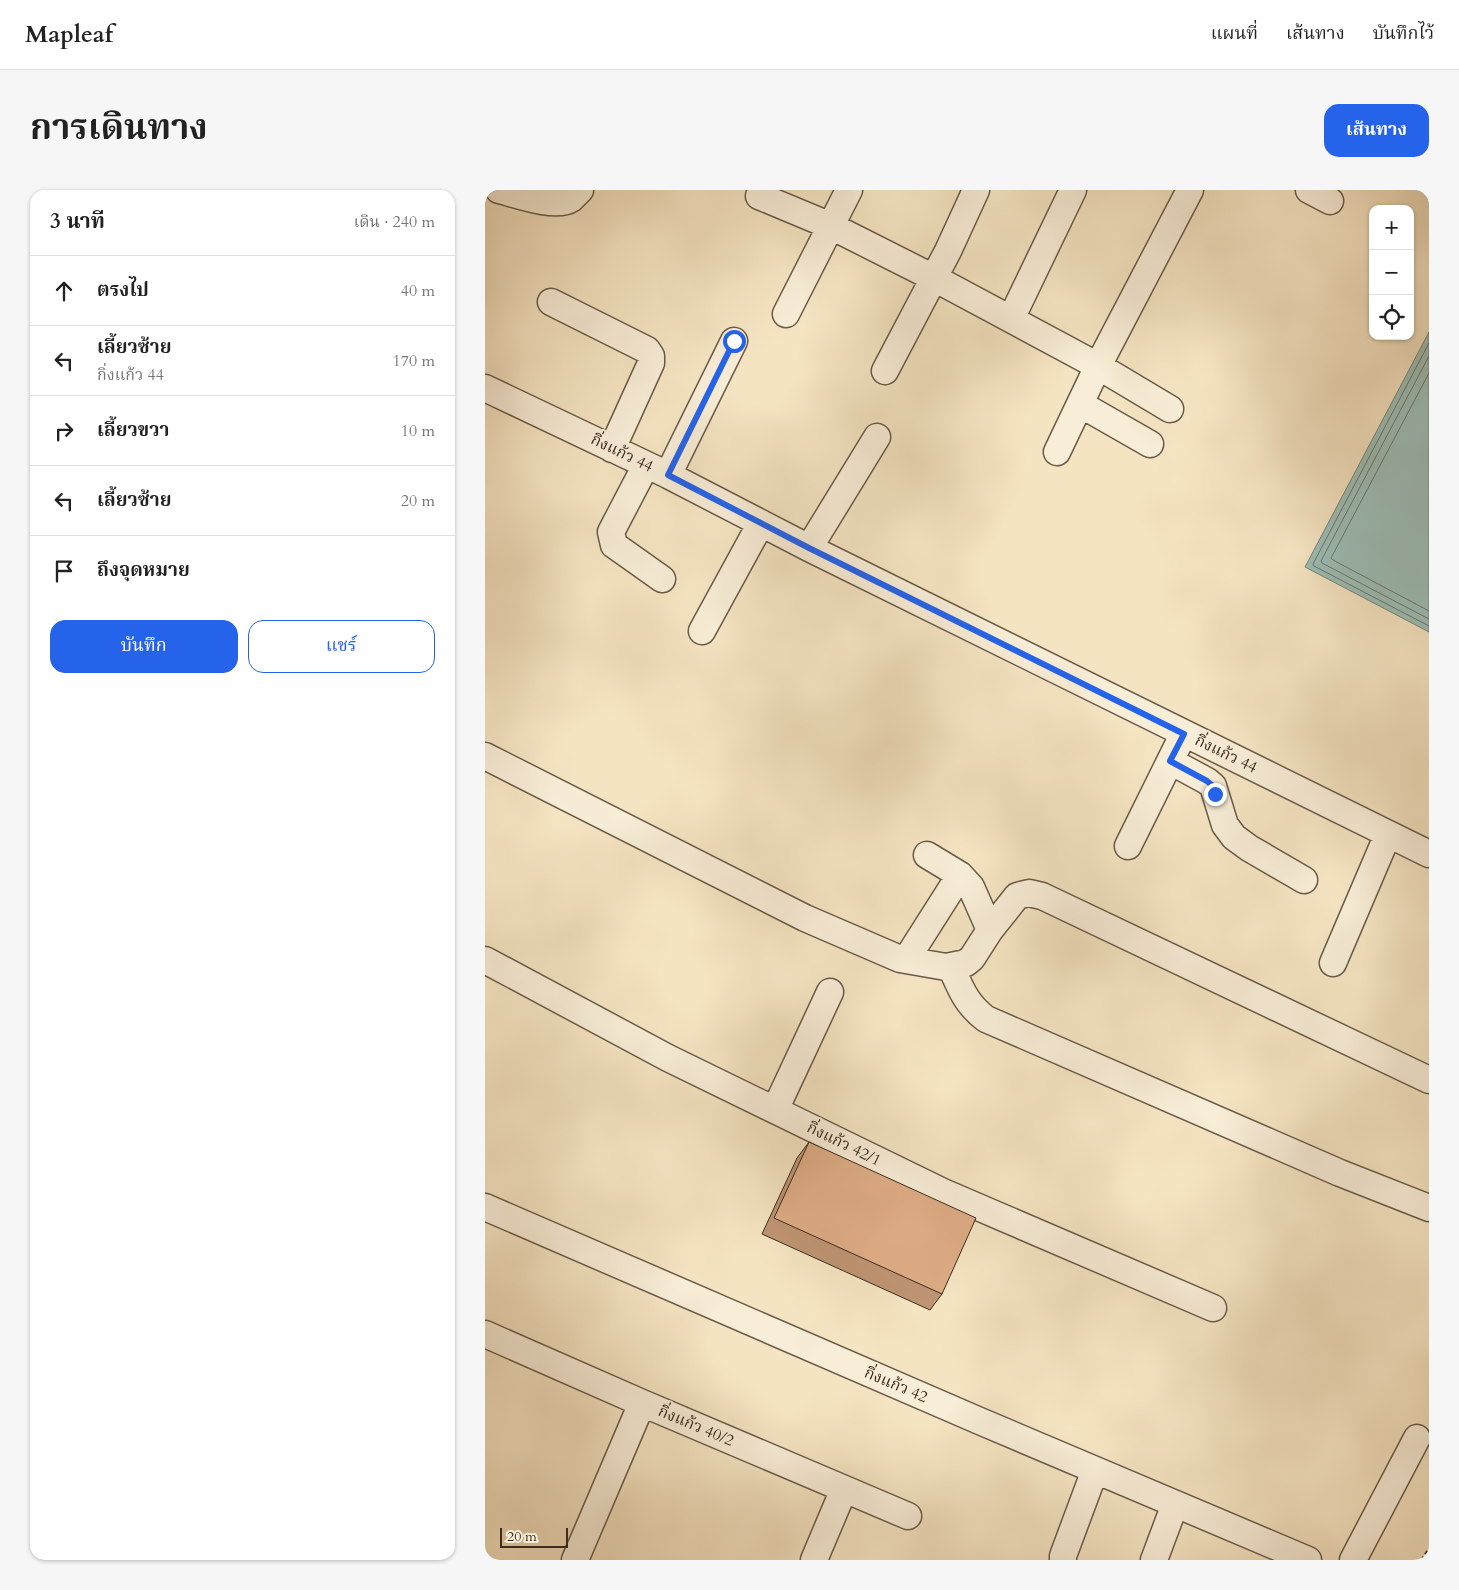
<!DOCTYPE html>
<html lang="th">
<head>
<meta charset="utf-8">
<style>
	:root { --surface:#fff; --page:#f6f6f6; --text:#222; --muted:#767676; --line:#e0e0e0; --accent:#2563eb }
	body { margin:0; font-family:Cardo,"Noto Serif Thai",serif; background:var(--page); color:var(--text) }
	.controls { position:absolute; right:15px; top:15px; display:grid; overflow:hidden; border-radius:10px; box-shadow:0 1px 4px #0004 }
	.controls button { width:45px; height:45px; display:grid; place-items:center; padding:0; border:0; border-bottom:1px solid var(--line); background:var(--surface); color:var(--text); font:25px sans-serif }
	.scale { position:absolute; left:15px; bottom:12px; width:68px; box-sizing:border-box; padding-left:5px; border:2px solid #3c2d1f; border-top:0; font-size:14px; line-height:18px; white-space:nowrap; color:#3c2d1f; -webkit-text-stroke:4px #f8edd7; paint-order:stroke }
	.stop { position:absolute; width:15px; height:15px; margin:-11px; border:4px solid #2563eb; border-radius:50%; background:#fff }
	.stop.end { background:#2563eb; border-color:#fff; box-shadow:0 1px 5px #0008 }
	.list { margin:0; padding:0; list-style:none }
	h2 { display:flex; justify-content:space-between; align-items:center; height:65px; margin:0; padding:0 20px; font-size:21px }
	h2 small { font-size:16px; font-weight:400; color:var(--muted) }
	.list li { display:grid; grid-template-columns:32px 1fr auto; gap:15px; align-items:center; box-sizing:border-box; height:70px; padding:0 20px; border-top:1px solid var(--line) }
	.list b { display:block; font-size:19px; white-space:nowrap }
	.list p { margin:0; font-size:16px; white-space:nowrap; color:var(--muted) }
	.list em { font-size:16px; font-style:normal; color:var(--muted) }
	.actions { display:flex; gap:10px; padding:15px 20px }
	.actions a { flex:1; padding:11px 0; border:1px solid var(--accent); border-radius:15px; text-align:center; font-size:18px; color:var(--accent) }
	.actions .main { background:var(--accent); color:#fff }
	.icon { flex:none; width:28px; height:28px; fill:none; stroke:currentColor; stroke-width:2; stroke-linecap:round; stroke-linejoin:round }
	.map { position:relative; flex:none; width:944px; height:1370px; overflow:hidden; border-radius:15px }
	header { display:flex; align-items:center; gap:30px; box-sizing:border-box; height:70px; padding:0 25px; background:var(--surface); border-bottom:1px solid var(--line) }
	header strong { font-size:24px }
	nav { display:flex; gap:28px; margin-inline-start:auto; font-size:18px }
	.intro { display:flex; align-items:center; justify-content:space-between; box-sizing:border-box; height:120px; padding:0 30px }
	h1 { margin:0; font-size:35px }
	.button { padding:12px 22px; border-radius:15px; background:var(--accent); color:#fff; font-size:18px; font-weight:700 }
	main { display:flex; gap:30px; padding:0 30px }
	aside { flex:1; background:var(--surface); border-radius:15px; box-shadow:0 1px 4px #0004 }
	.map>svg:first-child { display:block }
	.water { fill:#9cbeb7; stroke:#76847a }
	.lines { fill:none; stroke-linecap:round; stroke-linejoin:round }
	.shore { stroke:#6c766b; stroke-width:1 }
	.minor-casing { stroke:#6a5b48; stroke-width:29 }
	.path { stroke:#3c2d1f; stroke-width:3; stroke-dasharray:4 2.5; stroke-linecap:butt }
	.minor { stroke:#f8edd7; stroke-width:26 }
	.wall { fill:#be9472; stroke:#3c2d1f }
	.building { fill:#ddac85; stroke:#3c2d1f }
	.route { stroke:#2563eb; stroke-width:6 }
	.labels { text-anchor:middle; dominant-baseline:central; stroke-width:4; stroke-linejoin:round; paint-order:stroke }
	.street-label { font-size:16px; fill:#3c2d1f; stroke:#f8edd7 }
</style>
</head>
<body>
<header>
<strong>Mapleaf</strong>
<nav><a>แผนที่</a><a>เส้นทาง</a><a>บันทึกไว้</a></nav>
</header>
<div class="intro"><h1>การเดินทาง</h1><a class="button">เส้นทาง</a></div>
<main>
<aside>
<h2>3 นาที<small>เดิน · 240 m</small></h2>
<ul class="list">
<li><svg class="icon" aria-label="ahead" viewBox="0 0 24 24"><path d="M12 20V5M6 11l6-6 6 6"/></svg><div><b>ตรงไป</b></div><em>40 m</em></li>
<li><svg class="icon" aria-label="left" viewBox="0 0 24 24"><path d="M17 20v-9H6M10 6l-5 5 5 5"/></svg><div><b>เลี้ยวซ้าย</b><p>กิ่งแก้ว 44</p></div><em>170 m</em></li>
<li><svg class="icon" aria-label="right" viewBox="0 0 24 24"><path d="M7 20v-9h11M14 6l5 5-5 5"/></svg><div><b>เลี้ยวขวา</b></div><em>10 m</em></li>
<li><svg class="icon" aria-label="left" viewBox="0 0 24 24"><path d="M17 20v-9H6M10 6l-5 5 5 5"/></svg><div><b>เลี้ยวซ้าย</b></div><em>20 m</em></li>
<li><svg class="icon" aria-label="arrive" viewBox="0 0 24 24"><path d="M6 21V4h12l-3 4 3 4H6"/></svg><div><b>ถึงจุดหมาย</b></div></li>
</ul>
<div class="actions"><a class="main">บันทึก</a><a>แชร์</a></div>
</aside>
<div class="map">
<svg width="944" height="1370" viewBox="0 0 944 1370">
	<rect width="100%" height="100%" fill="#f5e4c2"/>
	<filter id="stains"><feTurbulence type="fractalNoise" baseFrequency=".004" numOctaves="4"/><feColorMatrix values="0 0 0 0 .2 0 0 0 0 .09 0 0 0 0 .02 0 0 0 .5 -.17"/></filter>
	<radialGradient id="worn" r=".72"><stop offset=".6" stop-color="#630" stop-opacity="0"/><stop offset="1" stop-color="#630" stop-opacity=".3"/></radialGradient>
	<path class="water" d="M944 142V442L820 377Z"/>
	<g class="lines">
		<path class="shore" d="M944 153 828 374 829 376 944 436
			M944 166 836 371 837 373 944 429
			M944 183 846 368 848 370 944 421"/>
		<defs>
			<path id="minor" d="M14 0C30 4 71 19 86 9 89 6 92 3 95 0
				M824 0 845 11
				M274 6 346 36 449 88 613 176 685 219
				M66 112 162 160 166 166V173L127 259
				M301 124 364 0
				M526 129 588 0
				M400 181 463 61 491 0
				M0 198 183 285 324 358 944 664
				M595 214 665 254
				M572 262 613 176 705 0
				M161 275 126 342 129 355 177 389
				M183 285 249 151
				M324 358 392 247
				M217 441 276 333
				M0 566 320 728 415 769 461 777 481 773 487 768 505 740 532 706 544 703 557 706 944 890
				M685 571 722 591 728 596 740 635 749 647 764 658 819 690
				M643 656 693 555
				M475 685 486 697 505 740
				M0 770 183 868 458 1002 728 1118
				M421 770 475 685 442 665
				M848 773 903 644
				M466 777C476 799 481 814 501 829L855 983 944 1018
				M290 920 345 802
				M0 1017 497 1232 823 1370
				M0 1144 157 1213 423 1326
				M90 1370 157 1213
				M329 1370 359 1299
				M578 1370V1366L610 1280
				M669 1370 690 1314
				M868 1370 932 1248"/>
		</defs>
		<use href="#minor" class="minor-casing"/>
		<path class="path" d="M937 1370 944 1359"/>
		<use href="#minor" class="minor"/>
	</g>
	<path class="wall" d="M324 952 457 1104 445 1120 277 1044 312 968Z"/>
	<path class="building" d="M324 952 491 1028 457 1104 289 1028Z"/>
	<g class="lines">
		<path class="route" d="M249 151 183 285 324 358 699 544 685 571 722 591 728 596 730 604"/>
	</g>
	<g class="labels">
		<g class="street-label">
			<text transform="translate(137 263) rotate(26)">กิ่งแก้ว 44</text>
			<text transform="translate(741 564) rotate(26)">กิ่งแก้ว 44</text>
			<text transform="translate(359 954) rotate(26)">กิ่งแก้ว 42/1</text>
			<text transform="translate(411 1195) rotate(23)">กิ่งแก้ว 42</text>
			<text transform="translate(211 1236) rotate(23)">กิ่งแก้ว 40/2</text>
		</g>
	</g>
	<rect width="100%" height="100%" filter="url(#stains)"/>
	<rect width="100%" height="100%" fill="url(#worn)"/>
</svg>
<div class="controls">
<button>+</button>
<button>−</button>
<button><svg class="icon" aria-label="locate" viewBox="0 0 24 24"><circle cx="12" cy="12" r="6"/><path d="M12 2v4M12 18v4M2 12h4M18 12h4"/></svg></button>
</div>
<div class="scale">20 m</div>
<div class="stop" style="left:249px;top:151px"></div>
<div class="stop end" style="left:730px;top:604px"></div>
</div>
</main>
</body>
</html>
